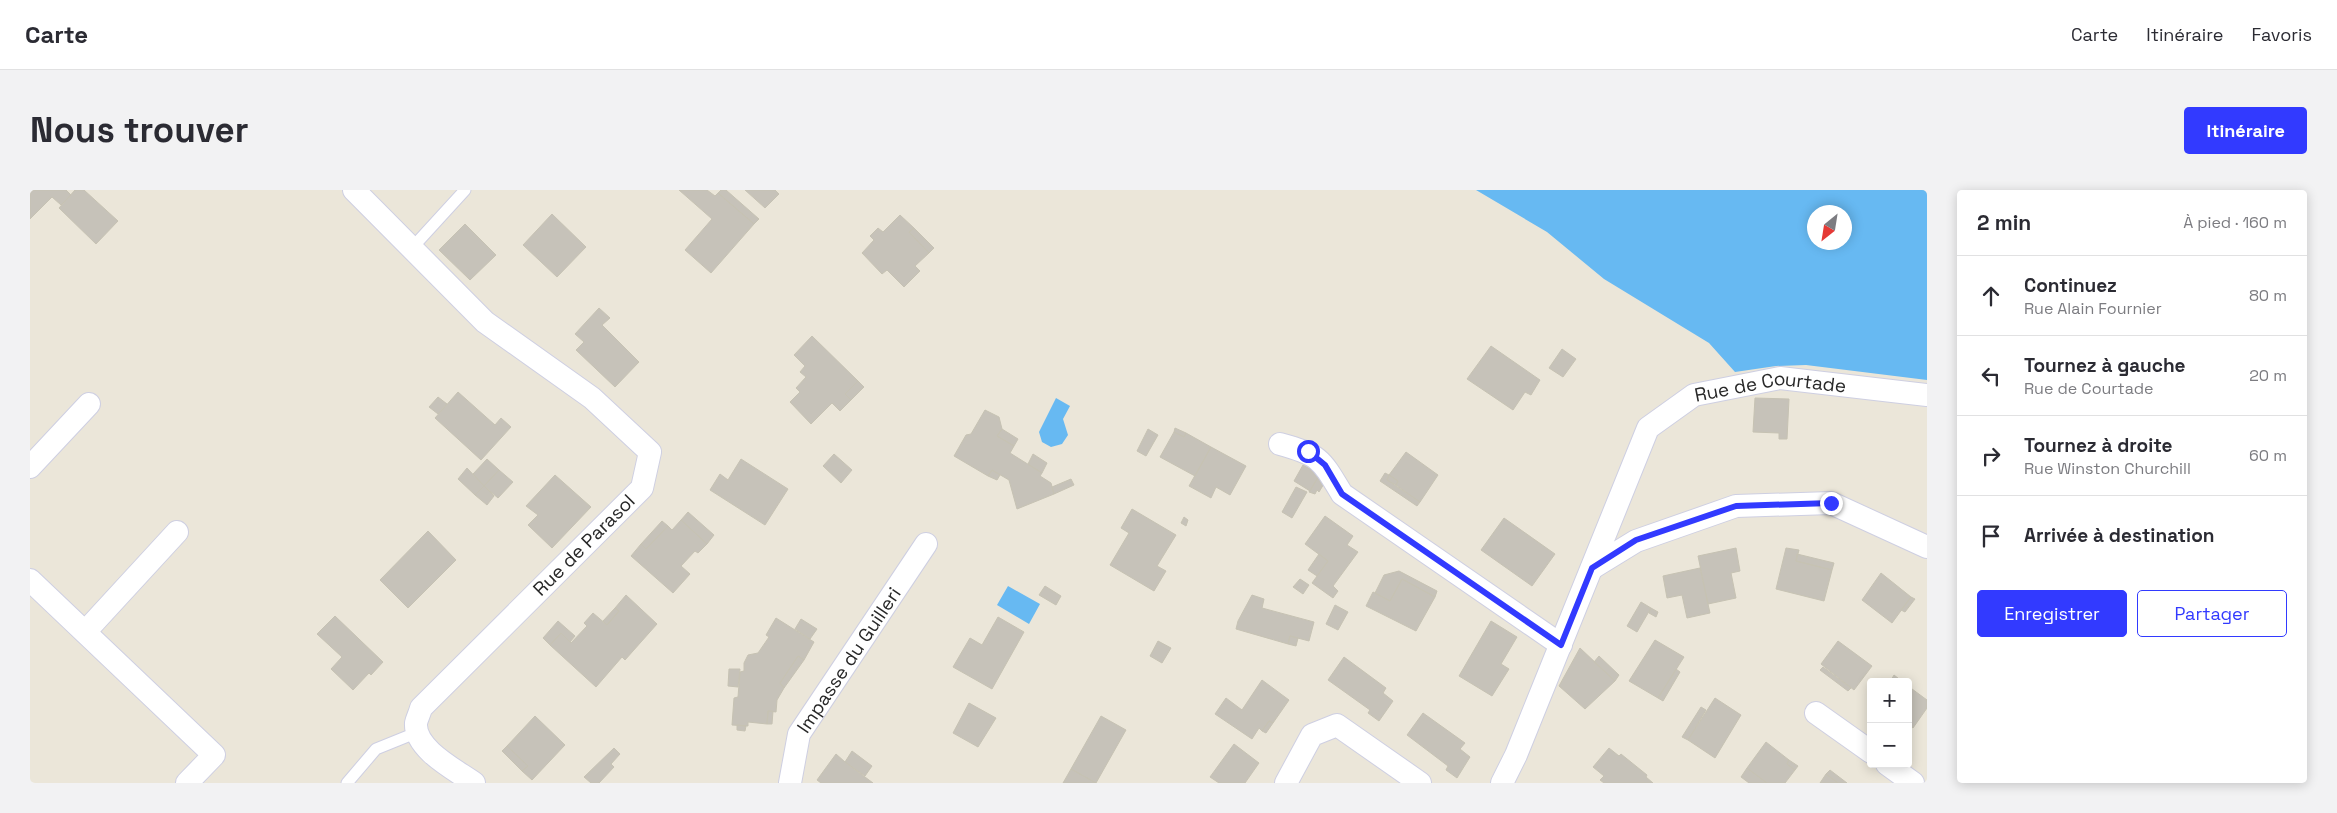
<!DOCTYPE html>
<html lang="fr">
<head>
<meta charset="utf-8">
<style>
	:root { --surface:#fff; --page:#f2f2f3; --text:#2b2b33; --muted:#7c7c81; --line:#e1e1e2; --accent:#323aff }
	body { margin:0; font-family:"Space Grotesk",sans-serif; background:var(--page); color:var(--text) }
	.controls { position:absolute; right:15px; bottom:15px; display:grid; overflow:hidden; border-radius:5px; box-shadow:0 2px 12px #0003 }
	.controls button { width:45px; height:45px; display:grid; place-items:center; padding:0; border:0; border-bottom:1px solid var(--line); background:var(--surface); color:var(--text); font:25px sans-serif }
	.compass { position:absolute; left:1777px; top:15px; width:45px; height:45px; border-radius:50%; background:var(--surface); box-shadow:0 2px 12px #0003; rotate:210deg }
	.stop { position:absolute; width:15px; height:15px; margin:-11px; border:4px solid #323aff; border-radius:50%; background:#fff }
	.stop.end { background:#323aff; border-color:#fff; box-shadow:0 1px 5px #0008 }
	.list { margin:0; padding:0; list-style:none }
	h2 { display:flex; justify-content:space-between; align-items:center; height:65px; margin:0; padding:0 20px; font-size:21px }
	h2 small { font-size:16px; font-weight:400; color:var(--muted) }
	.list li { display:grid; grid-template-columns:32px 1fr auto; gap:15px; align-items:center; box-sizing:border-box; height:80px; padding:0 20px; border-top:1px solid var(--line) }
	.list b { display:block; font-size:19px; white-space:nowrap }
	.list p { margin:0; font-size:16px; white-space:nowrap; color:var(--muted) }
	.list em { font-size:16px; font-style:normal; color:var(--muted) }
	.actions { display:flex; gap:10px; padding:15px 20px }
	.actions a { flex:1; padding:11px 0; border:1px solid var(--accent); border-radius:5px; text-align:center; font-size:18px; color:var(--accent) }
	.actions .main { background:var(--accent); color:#fff }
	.icon { flex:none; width:28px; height:28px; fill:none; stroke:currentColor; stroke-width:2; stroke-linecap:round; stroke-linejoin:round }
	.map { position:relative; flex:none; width:1897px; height:593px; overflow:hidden; border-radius:5px }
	header { display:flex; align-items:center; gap:30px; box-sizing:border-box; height:70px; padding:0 25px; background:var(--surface); border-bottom:1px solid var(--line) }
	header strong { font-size:24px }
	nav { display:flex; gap:28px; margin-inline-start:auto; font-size:18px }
	.intro { display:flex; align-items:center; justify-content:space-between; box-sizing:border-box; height:120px; padding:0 30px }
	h1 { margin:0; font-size:35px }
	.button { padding:12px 22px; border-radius:5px; background:var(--accent); color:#fff; font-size:18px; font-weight:700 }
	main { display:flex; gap:30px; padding:0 30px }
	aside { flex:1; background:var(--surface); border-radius:5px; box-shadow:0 2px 12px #0003 }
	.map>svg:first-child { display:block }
	.water { fill:#67b9f2; fill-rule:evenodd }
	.building { fill:#c6c2b9; stroke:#c6c2b3 }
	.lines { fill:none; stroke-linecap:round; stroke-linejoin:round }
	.service-casing { stroke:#cecfe2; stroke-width:13 }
	.minor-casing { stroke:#cecfe2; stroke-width:24 }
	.service { stroke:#fff; stroke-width:11 }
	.minor { stroke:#fff; stroke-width:22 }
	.route { stroke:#323aff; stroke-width:6 }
	.labels { text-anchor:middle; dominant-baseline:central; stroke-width:5; stroke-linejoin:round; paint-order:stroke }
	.street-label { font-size:19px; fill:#282828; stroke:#fff }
</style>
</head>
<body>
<header>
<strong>Carte</strong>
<nav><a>Carte</a><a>Itinéraire</a><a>Favoris</a></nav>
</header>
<div class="intro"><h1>Nous trouver</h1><a class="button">Itinéraire</a></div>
<main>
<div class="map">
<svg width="1897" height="593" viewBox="0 0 1897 593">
	<rect width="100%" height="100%" fill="#ebe6d9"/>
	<path class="water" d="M1446 0H1897V190L1776 175 1746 176 1705 182 1679 153 1574 89 1517 42ZM1784 22H1814V52H1784Z
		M1026 208 1040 216 1033 229 1038 245 1032 254 1021 257 1012 252 1009 242Z
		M978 396 1010 414 999 434 967 415Z"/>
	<path class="building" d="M0 0H36L41 5 31 15 22 7 0 29Z
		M45 0H54L88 31 66 54 29 18Z
		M649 0H677L685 6 688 3 724 34 681 83 655 60 682 29Z
		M691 0H696L729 29 724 34 688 3Z
		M715 0H745L749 4 735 18Z
		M522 24 556 57 527 87 493 55Z
		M870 25 884 38 879 42 899 63 885 76 890 81 874 97 857 80 852 84 832 63 844 50 840 46 848 38 853 42Z
		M435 34 466 65 440 90 409 60Z
		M884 38 904 58 899 63 879 42Z
		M569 118 580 128 572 135 609 172 585 197 546 160 554 152 545 144Z
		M782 146 828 191 815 204 821 210 810 221 802 213 781 234 760 212 770 202 766 198 776 187 770 182 775 176 764 165Z
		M1461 156 1510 190 1501 205 1495 202 1483 220 1437 189Z
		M1532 159 1546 169 1533 187 1519 178Z
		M828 191 834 197 821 210 815 204Z
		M428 202 465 235 471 228 481 237 451 270 405 228Z
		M408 207 417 214 408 224 399 217Z
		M1725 208 1759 209 1757 249H1749V243L1723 242Z
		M955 220 969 227 972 239 967 246 984 256 980 263 1012 283 1010 286 1021 293 1024 304 987 319 979 290 962 280 958 286 924 266 936 245 941 244Z
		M1145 238 1156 243 1154 247 1144 242Z
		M972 239 988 249 984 256 967 246Z
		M1118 239 1128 245 1116 266 1107 261Z
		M1144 242 1154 247 1156 243 1181 257 1165 286 1130 267Z
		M1181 257 1216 276 1200 305 1186 297 1181 308 1159 296Z
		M1376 262 1408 285 1390 312 1366 295 1368 291 1359 285Z
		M804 264 822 280 811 293 793 276Z
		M1003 264 1017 273 1012 283 998 274Z
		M457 269 469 280 454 296 443 284Z
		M711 269 758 299 735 335 680 300 690 284 698 290Z
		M1273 275 1290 284 1280 301 1264 291Z
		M437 278 454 296 445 305 428 289Z
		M469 280 483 292 468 308 454 296Z
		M962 280 970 285 967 290 958 286Z
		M1355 283 1359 285 1357 290 1390 312 1387 316 1350 291Z
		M1290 284 1295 292 1289 302 1287 300 1285 304 1279 302Z
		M525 285 561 317 522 358 498 335 508 325 496 316Z
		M1359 285 1368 291 1366 295 1357 290Z
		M1041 289 1044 295 1024 304 1022 297Z
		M454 296 464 306 457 315 445 305Z
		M1266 297 1277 302 1262 328 1252 322Z
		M1102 319 1146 345 1127 376 1136 381 1124 401 1080 375 1099 343 1091 338Z
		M658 322 684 345 677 354 651 330Z
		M1295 326 1323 346 1317 355 1328 362 1303 396 1308 401 1303 408 1282 393 1298 371 1275 354Z
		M1154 327 1158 330 1156 336 1151 333Z
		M1474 328 1525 364 1502 396 1451 360Z
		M651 330 677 354 668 363 665 361 651 376 660 384 643 403 601 366 611 354 616 359 638 336 642 340Z
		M632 331 638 336 616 359 611 354Z
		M398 341 426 370 378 418 350 390Z
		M1706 358 1710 381 1701 383 1706 408 1678 414 1668 366Z
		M1756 358 1769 360 1766 371 1802 380 1794 411 1746 399Z
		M1289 364 1298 371 1287 386 1278 380Z
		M1767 364 1804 373 1802 380 1766 371Z
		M1670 378 1680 423 1657 428 1652 405 1637 408 1633 386Z
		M1369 381 1407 401 1405 407 1372 389 1360 411 1345 403 1354 385Z
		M1851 383 1881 407 1862 433 1832 410Z
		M1270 389 1279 395 1273 404 1263 397Z
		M1372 389 1405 407 1386 441 1336 416 1343 402 1360 411Z
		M1015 396 1031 406 1026 415 1009 405Z
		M596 405 627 434 595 470 592 467 566 497 520 455 531 443 541 453 557 436 554 433 563 423 577 435 589 421 585 418Z
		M1222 405 1234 409 1232 418 1284 432 1279 451 1260 446 1258 454 1206 439 1208 431Z
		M1881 407 1885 409 1875 422 1871 420Z
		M1611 412 1621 418 1607 442 1597 436Z
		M1305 415 1318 422 1308 440 1296 434Z
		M585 418 589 421 577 435 573 431Z
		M1621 418 1628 422 1626 427 1619 423Z
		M305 426 353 472 341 485 339 483 323 500 301 479 312 467 287 444Z
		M968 427 994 442 962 499 923 477 940 448 952 455Z
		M746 428 784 452 774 470 768 466 750 493 754 498 747 510 746 522 738 521 737 534 718 532V536L702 535 704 508 708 507 710 482 714 481V473L718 465 728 463 739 447 736 445Z
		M771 429 787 439 780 449 765 439Z
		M528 431 545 446 540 452 531 443 520 455 513 448Z
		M1461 431 1487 447 1471 474 1479 479 1462 506 1429 486Z
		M1260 446 1268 448 1266 456 1258 454Z
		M1625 450 1654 467 1628 508 1599 491Z
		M1128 451 1141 458 1132 473 1120 466Z
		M1808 451 1842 476 1824 500 1791 474Z
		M1550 458 1585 491 1555 519 1529 496Z
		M768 466 774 470 754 498 750 493Z
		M1569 466 1589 485 1585 491 1564 472Z
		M1314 467 1356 498 1353 503 1363 511 1349 531 1338 523 1340 520 1298 490Z
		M1793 477 1821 498 1818 501 1790 480Z
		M699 479H710L708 497 698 496Z
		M1646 479 1650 482 1633 511 1628 508Z
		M1864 485 1873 492H1860Z
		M1232 490 1259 510 1243 533 1239 531 1232 541 1229 538 1222 549 1185 524 1196 508 1212 520Z
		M1878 496 1897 510V518L1883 538 1878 534Z
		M1685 508 1711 525 1685 568 1658 550Z
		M939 513 966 528 948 557 923 543Z
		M1671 517 1676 520 1658 550 1652 547Z
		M738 521H743L742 534H737Z
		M1393 523 1435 553 1430 559 1440 567 1427 588 1416 580 1418 576 1377 545Z
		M505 526 535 555 502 590 492 581 498 576 477 556Z
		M1071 526 1096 540 1066 593 1041 579Z
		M1239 531 1243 533 1236 543 1232 541Z
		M707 535 716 536 715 541 707 540Z
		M1736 552 1759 570 1757 574 1765 580 1755 593H1737L1717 578Z
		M1204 554 1229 573 1215 593H1189L1180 587Z
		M477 556 498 576 492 581 472 561Z
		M584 558 590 564 581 574 584 577 569 593H561L554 587Z
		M1579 558 1589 566 1591 564 1617 585 1616 587 1623 593H1574L1570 590 1574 586 1563 577Z
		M822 561 842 576 835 586 815 572Z
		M806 564 815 572 843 593H791L787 590Z
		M1759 570 1768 576 1765 580 1757 574Z
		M1717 578 1737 593H1719L1711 587Z
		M1041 579 1066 593H1033Z
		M1800 580 1817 593H1808L1796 584Z
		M1796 584 1808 593H1790Z"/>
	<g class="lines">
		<defs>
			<path id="service" d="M382 58 435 0
				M317 593 346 559 388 542"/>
			<g id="minor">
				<path d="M324 0 455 132 562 208 620 262 612 298 391 518C390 523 387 528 386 533 384 559 426 580 444 593"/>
				<path d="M1250 254C1290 265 1291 269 1312 304L1531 455"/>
				<path d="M0 277 59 214"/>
				<path d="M1562 378 1606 351 1706 316 1801 313 1897 357"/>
				<path d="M0 390 184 565 157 593"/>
				<path d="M55 442 147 342"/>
				<path d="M1786 523 1841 562"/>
				<path d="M1857 574 1883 593"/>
				<path id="s1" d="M760 593 769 544 896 354"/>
				<path d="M1256 593 1282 545 1307 535 1390 593"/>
				<path id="s2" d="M1472 593 1486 565 1618 238 1664 205 1750 188 1897 205"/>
			</g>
		</defs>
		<use href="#service" class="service-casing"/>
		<use href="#minor" class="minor-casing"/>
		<use href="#service" class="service"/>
		<use href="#minor" class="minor"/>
	</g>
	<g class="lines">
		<path class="route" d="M1278 261 1295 275 1312 304 1531 455 1562 378 1606 350 1706 316 1801 313"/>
	</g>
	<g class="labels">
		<g class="street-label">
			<text stroke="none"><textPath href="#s2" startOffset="518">Rue de Courtade</textPath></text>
			<text transform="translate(554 355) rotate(-45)">Rue de Parasol</text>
			<text stroke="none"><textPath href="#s1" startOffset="139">Impasse du Guilleri</textPath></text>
		</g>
	</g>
</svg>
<div class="controls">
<button>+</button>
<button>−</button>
</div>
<svg class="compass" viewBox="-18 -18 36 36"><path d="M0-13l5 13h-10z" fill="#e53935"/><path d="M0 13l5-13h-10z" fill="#7c7c81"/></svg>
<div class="stop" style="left:1278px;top:261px"></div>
<div class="stop end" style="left:1801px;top:313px"></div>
</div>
<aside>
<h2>2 min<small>À pied · 160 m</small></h2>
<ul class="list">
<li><svg class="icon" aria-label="ahead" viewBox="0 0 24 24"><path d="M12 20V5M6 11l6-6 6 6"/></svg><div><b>Continuez</b><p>Rue Alain Fournier</p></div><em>80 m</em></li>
<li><svg class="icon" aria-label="left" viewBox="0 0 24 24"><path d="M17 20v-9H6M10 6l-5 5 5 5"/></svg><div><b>Tournez à gauche</b><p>Rue de Courtade</p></div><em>20 m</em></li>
<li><svg class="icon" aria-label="right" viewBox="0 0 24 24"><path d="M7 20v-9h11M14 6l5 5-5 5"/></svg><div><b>Tournez à droite</b><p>Rue Winston Churchill</p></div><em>60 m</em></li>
<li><svg class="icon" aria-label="arrive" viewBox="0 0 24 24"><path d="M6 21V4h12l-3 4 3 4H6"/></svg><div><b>Arrivée à destination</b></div></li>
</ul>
<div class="actions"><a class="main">Enregistrer</a><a>Partager</a></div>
</aside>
</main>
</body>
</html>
